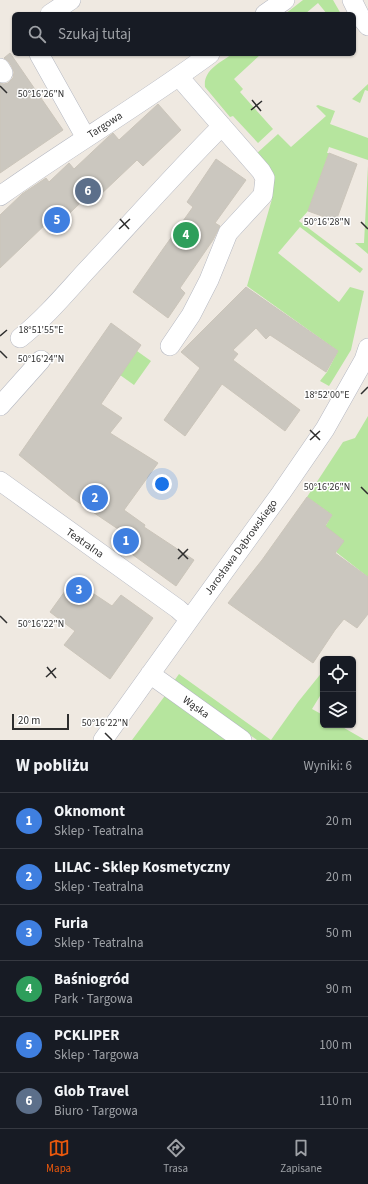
<!DOCTYPE html>
<html lang="pl">
<head>
<meta charset="utf-8">
<style>
	:root { --surface:#171b24; --page:#20242c; --text:#f1f3f6; --muted:#9ea1a6; --line:#363941; --accent:#ea580c }
	body { margin:0; font-family:"Source Sans 3",sans-serif; background:var(--page); color:var(--text) }
	.controls { position:absolute; right:12px; bottom:12px; display:grid; overflow:hidden; border-radius:6px; box-shadow:0 1px 3px #0004 }
	.controls button { width:36px; height:36px; display:grid; place-items:center; padding:0; border:0; border-bottom:1px solid var(--line); background:var(--surface); color:var(--text); font:20px sans-serif }
	.scale { position:absolute; left:12px; bottom:10px; width:57px; box-sizing:border-box; padding-left:4px; border:2px solid #2e2e2e; border-top:0; font-size:11px; line-height:14px; white-space:nowrap; color:#2e2e2e; -webkit-text-stroke:3px #fff; paint-order:stroke }
	.you { position:absolute; left:162px; top:484px; width:14px; height:14px; margin:-10px; border:3px solid #fff; border-radius:50%; background:#1a73e8; box-shadow:0 0 0 6px #1a73e833 }
	.badge { display:grid; place-items:center; width:26px; height:26px; border-radius:50%; background:var(--accent); color:#fff; font-size:13px; font-weight:700 }
	.pin { position:absolute; translate:-50% -50%; border:2px solid #fff; box-shadow:0 1px 4px #0006 }
	.list { margin:0; padding:0; list-style:none }
	h2 { display:flex; justify-content:space-between; align-items:center; height:52px; margin:0; padding:0 16px; font-size:17px }
	h2 small { font-size:13px; font-weight:400; color:var(--muted) }
	.list li { display:grid; grid-template-columns:26px 1fr auto; gap:12px; align-items:center; box-sizing:border-box; height:56px; padding:0 16px; border-top:1px solid var(--line) }
	.list b { display:block; font-size:15px; white-space:nowrap }
	.list p { margin:0; font-size:13px; white-space:nowrap; color:var(--muted) }
	.list em { font-size:13px; font-style:normal; color:var(--muted) }
	.icon { flex:none; width:22px; height:22px; fill:none; stroke:currentColor; stroke-width:2; stroke-linecap:round; stroke-linejoin:round }
	.map { position:relative; flex:none; width:368px; height:740px; overflow:hidden }
	.search { position:absolute; background:var(--surface); box-shadow:0 1px 3px #0004; left:12px; right:12px; top:12px; height:44px; display:flex; align-items:center; gap:10px; box-sizing:border-box; padding:0 14px; border-radius:6px; color:var(--muted); font-size:15px }
	.sheet { height:388px; background:var(--surface) }
	nav { display:flex; justify-content:space-around; align-items:center; box-sizing:border-box; height:56px; border-top:1px solid var(--line); background:var(--surface); font-size:11px; color:var(--muted) }
	nav a { display:grid; justify-items:center; gap:2px }
	nav .on { color:var(--accent) }
	.map>svg:first-child { display:block }
	.green { fill:#b6e59e }
	.building { fill:#cbc7bf; stroke:#cbc5ba }
	.lines { fill:none; stroke-linecap:round; stroke-linejoin:round }
	.minor-casing { stroke:#b4b7c1; stroke-width:20 }
	.minor { stroke:#fff; stroke-width:19 }
	.ticks { fill:none; stroke:#2e2e2e; stroke-width:1.5 }
	.labels { text-anchor:middle; dominant-baseline:central; stroke-width:3; stroke-linejoin:round; paint-order:stroke }
	.street-label { font-size:11px; fill:#2e2e2e; stroke:#fff }
	.ticks-label { font-size:10px; text-anchor:middle; fill:#2e2e2e; stroke:#fff; stroke-width:3; stroke-linejoin:round; paint-order:stroke }
</style>
</head>
<body>
<div class="map">
<svg width="368" height="740" viewBox="0 0 368 740">
	<rect width="100%" height="100%" fill="#efe9e1"/>
	<path class="green" d="M303 0H333L341 14H327L318 3 305 14H285Z
		M232 54H261L234 79 243 89 240 92 273 129 258 143 233 116 230 117 205 87C203 70 220 63 232 54Z
		M368 84V91L365 90 360 103 352 99Z
		M318 105 335 111 330 124 368 138V160L329 147 327 153H329L308 211 299 221 363 269 360 273 300 227 278 253 339 302 350 287 364 291 351 350 329 386 320 381 327 372 338 351 247 286 272 199 271 181 256 154 278 134 291 147 326 116 316 106Z
		M368 166V254L355 243H364Z
		M137 351 151 361 134 385 120 375Z
		M368 416V577L336 552 343 540 325 527 332 515 307 497 343 442 355 438Z
		M323 671V691L312 709 323 715V725H339L365 740H271L298 702Z
		M179 674 271 740H257L174 681Z
		M167 693 232 740H132Z"/>
	<path class="building" d="M10 53 63 130 0 173V83L4 84 8 83 13 78 14 72 12 67 9 62 4 58Z
		M158 104 181 130 143 166 137 160 99 196 94 190 56 226 50 220 0 268V215L22 194 46 178 49 182 69 163 74 169 108 137 113 133 119 140Z
		M329 153 357 164 336 221 308 211Z
		M216 159 246 180 215 223 220 226 213 240 180 288 185 293 168 318 133 292 163 249 193 207 187 202Z
		M246 287 338 351 326 372 270 335 266 339 256 328 233 350 238 354 233 360 300 410 285 431 222 384 185 436 164 420 200 368 181 352Z
		M111 323 141 345 101 404 122 418 110 433 158 463 124 510 145 525 144 527 194 560 176 586 111 539 118 529 72 498 19 455Z
		M307 497 332 515 325 526 344 541 335 553 368 577V614L357 628 344 619 335 630 313 663 228 603 262 560Z
		M73 580 112 606 121 595 153 618 110 679 64 645 75 631 50 612Z"/>
	<g class="lines">
		<defs>
			<path id="minor" d="M352 0 360 16 368 26
				M50 14 71 0
				M265 14 285 0
				M39 54 86 138
				M0 68 3 73
				M0 196C69 147 142 104 210 54
				M20 338C45 318 65 294 86 271 132 222 175 173 222 126
				M170 346 191 315 209 280 228 233 263 195 265 178 261 171 179 77
				M0 406 41 360
				M0 481 178 609 189 619
				M150 674 242 740
				M103 740 197 609 281 493 325 429 364 360 368 348"/>
		</defs>
		<use href="#minor" class="minor-casing"/>
		<use href="#minor" class="minor"/>
	</g>
	<path class="ticks" d="M0 86 7 93M252 100 261 111M251 110 262 101M120 219 129 229M361 222 368 229M119 229 130 219M0 336 7 330M0 351 7 358M361 394 368 387M310 430 320 440M310 440 320 431M361 487 368 494M178 549 188 559M178 559 188 549M0 616 7 623M47 667 56 678M46 677 56 668M105 733 112 740"/>
	<g class="labels">
		<g class="street-label">
			<text transform="translate(105 125) rotate(-33)">Targowa</text>
			<text transform="translate(85 543) rotate(35)">Teatralna</text>
			<text transform="translate(241 547) rotate(-54)">Jarosława Dąbrowskiego</text>
			<text transform="translate(196 707) rotate(36)">Wąska</text>
		</g>
	</g>
	<g class="ticks-label">
		<text x="41" y="97">50°16'26"N</text>
		<text x="327" y="225">50°16'28"N</text>
		<text x="41" y="333">18°51'55"E</text>
		<text x="41" y="362">50°16'24"N</text>
		<text x="327" y="398">18°52'00"E</text>
		<text x="327" y="490">50°16'26"N</text>
		<text x="41" y="627">50°16'22"N</text>
		<text x="105" y="726">50°16'22"N</text>
	</g>
</svg>
<div class="controls">
<button><svg class="icon" aria-label="locate" viewBox="0 0 24 24"><circle cx="12" cy="12" r="6"/><path d="M12 2v4M12 18v4M2 12h4M18 12h4"/></svg></button>
<button><svg class="icon" aria-label="layers" viewBox="0 0 24 24"><path d="M12 4l9 5-9 5-9-5zM3 14l9 5 9-5"/></svg></button>
</div>
<div class="scale">20 m</div>
<div class="you"></div>
<div class="pin badge" style="left:126px;top:541px;background:#3f7fe0">1</div>
<div class="pin badge" style="left:95px;top:498px;background:#3f7fe0">2</div>
<div class="pin badge" style="left:79px;top:590px;background:#3f7fe0">3</div>
<div class="pin badge" style="left:186px;top:235px;background:#2e9e5b">4</div>
<div class="pin badge" style="left:57px;top:220px;background:#3f7fe0">5</div>
<div class="pin badge" style="left:88px;top:191px;background:#5c6f8a">6</div>
<div class="search"><svg class="icon" aria-label="search" viewBox="0 0 24 24"><circle cx="10" cy="10" r="6"/><path d="M15 15l6 6"/></svg>Szukaj tutaj</div>
</div>
<section class="sheet">
<h2>W pobliżu<small>Wyniki: 6</small></h2>
<ul class="list">
<li><span class="badge" style="background:#3f7fe0">1</span><div><b>Oknomont</b><p>Sklep · Teatralna</p></div><em>20 m</em></li>
<li><span class="badge" style="background:#3f7fe0">2</span><div><b>LILAC - Sklep Kosmetyczny</b><p>Sklep · Teatralna</p></div><em>20 m</em></li>
<li><span class="badge" style="background:#3f7fe0">3</span><div><b>Furia</b><p>Sklep · Teatralna</p></div><em>50 m</em></li>
<li><span class="badge" style="background:#2e9e5b">4</span><div><b>Baśniogród</b><p>Park · Targowa</p></div><em>90 m</em></li>
<li><span class="badge" style="background:#3f7fe0">5</span><div><b>PCKLIPER</b><p>Sklep · Targowa</p></div><em>100 m</em></li>
<li><span class="badge" style="background:#5c6f8a">6</span><div><b>Glob Travel</b><p>Biuro · Targowa</p></div><em>110 m</em></li>
</ul>
</section>
<nav>
<a class="on"><svg class="icon" aria-label="map" viewBox="0 0 24 24"><path d="M3 6l6-2 6 2 6-2v14l-6 2-6-2-6 2zM9 4v14M15 6v14"/></svg>Mapa</a>
<a><svg class="icon" aria-label="directions" viewBox="0 0 24 24"><path d="M12 3l9 9-9 9-9-9zM9 14v-3h6M13 9l2 2-2 2"/></svg>Trasa</a>
<a><svg class="icon" aria-label="saved" viewBox="0 0 24 24"><path d="M7 4h10v16l-5-4-5 4z"/></svg>Zapisane</a>
</nav>
</body>
</html>
